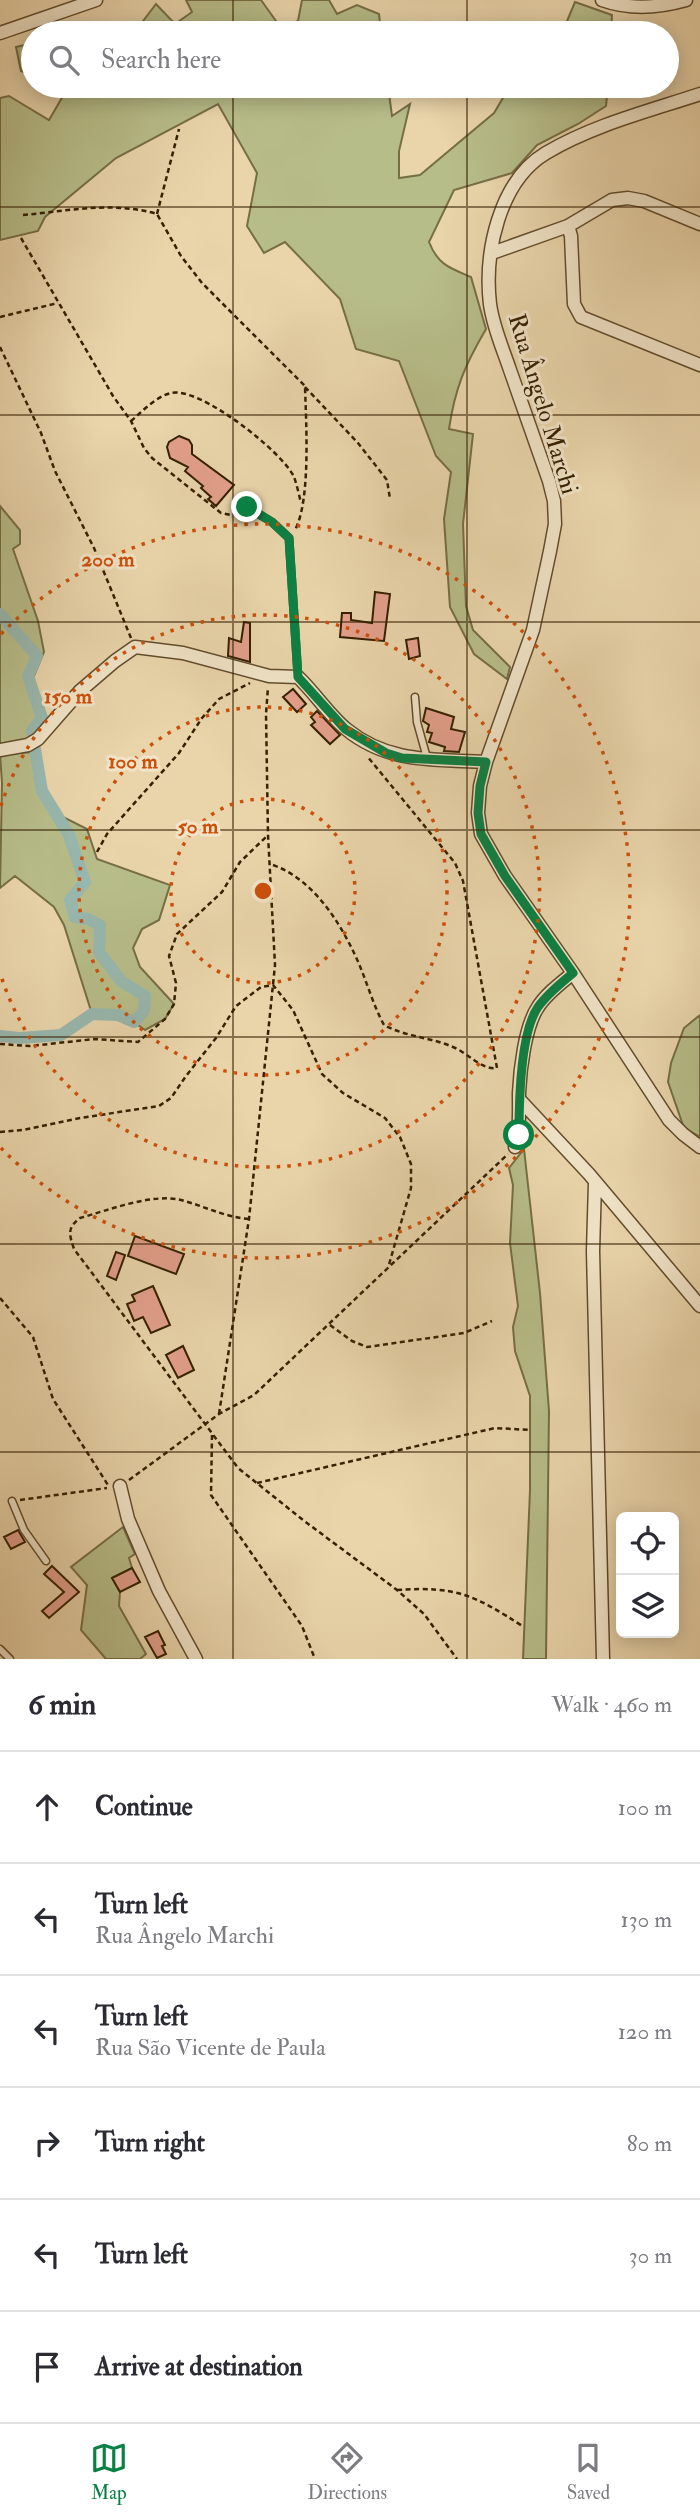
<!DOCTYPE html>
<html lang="en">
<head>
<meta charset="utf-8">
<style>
	:root { --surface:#fff; --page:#f7f7f7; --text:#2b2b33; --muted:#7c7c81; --line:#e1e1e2; --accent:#0b8043 }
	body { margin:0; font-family:"IM FELL Double Pica",serif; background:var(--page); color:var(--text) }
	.controls { position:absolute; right:21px; bottom:21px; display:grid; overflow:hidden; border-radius:10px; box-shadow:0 4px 18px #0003 }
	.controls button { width:63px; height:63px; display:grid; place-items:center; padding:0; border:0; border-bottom:2px solid var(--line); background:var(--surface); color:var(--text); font:35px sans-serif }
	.stop { position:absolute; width:21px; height:21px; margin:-16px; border:5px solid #0b8043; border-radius:50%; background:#fff }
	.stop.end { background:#0b8043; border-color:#fff; box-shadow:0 2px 7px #0008 }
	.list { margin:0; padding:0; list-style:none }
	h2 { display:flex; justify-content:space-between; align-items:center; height:91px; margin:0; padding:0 28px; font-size:30px }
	h2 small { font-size:23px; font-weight:400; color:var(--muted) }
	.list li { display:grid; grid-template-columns:46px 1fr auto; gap:21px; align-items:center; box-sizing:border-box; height:112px; padding:0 28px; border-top:2px solid var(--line) }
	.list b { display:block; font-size:26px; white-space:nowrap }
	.list p { margin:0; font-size:23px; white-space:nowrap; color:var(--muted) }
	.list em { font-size:23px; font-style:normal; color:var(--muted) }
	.icon { flex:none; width:38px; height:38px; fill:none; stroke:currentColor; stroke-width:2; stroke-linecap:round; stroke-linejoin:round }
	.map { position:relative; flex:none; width:700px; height:1659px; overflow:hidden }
	.search { position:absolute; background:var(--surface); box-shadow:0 4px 18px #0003; left:21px; right:21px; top:21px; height:77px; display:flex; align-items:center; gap:18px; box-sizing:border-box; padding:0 24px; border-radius:38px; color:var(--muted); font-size:26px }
	.sheet { height:763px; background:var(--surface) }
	nav { display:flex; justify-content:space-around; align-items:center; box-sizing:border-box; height:98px; border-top:2px solid var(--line); background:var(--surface); font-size:19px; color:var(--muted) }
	nav a { display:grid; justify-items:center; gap:4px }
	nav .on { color:var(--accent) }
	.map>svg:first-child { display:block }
	.green { fill:#b7bd89; stroke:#766e45; stroke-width:2 }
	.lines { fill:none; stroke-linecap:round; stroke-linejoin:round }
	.canal { stroke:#98b8af; stroke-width:12 }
	.building { fill:#e4a08c; stroke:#341f01; stroke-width:2 }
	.lane-casing { stroke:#624c2c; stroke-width:9 }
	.street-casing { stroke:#624c2c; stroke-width:15 }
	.path { stroke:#341f01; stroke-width:2.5; stroke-dasharray:5 3.5; stroke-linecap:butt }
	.lane { stroke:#f1e4c8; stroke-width:6 }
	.street { stroke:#f1e4c8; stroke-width:12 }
	.route { stroke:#0b8043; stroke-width:9 }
	.grid { fill:none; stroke:#341f01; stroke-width:2; stroke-opacity:0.55 }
	.ring { fill:none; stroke:#cd500a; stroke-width:3.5; stroke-dasharray:3.5 7 }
	.labels { text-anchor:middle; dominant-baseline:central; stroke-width:6; stroke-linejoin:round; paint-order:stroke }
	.street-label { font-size:24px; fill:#341f01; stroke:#f1e4c8 }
	.centre { fill:#cd500a; stroke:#f1e4c8; stroke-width:3.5 }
	.ring-label { font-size:21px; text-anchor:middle; font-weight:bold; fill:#cd500a; stroke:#f1e4c8; stroke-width:6; stroke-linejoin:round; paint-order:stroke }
</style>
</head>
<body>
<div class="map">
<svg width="700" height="1659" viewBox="0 0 700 1659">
	<rect width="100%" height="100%" fill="#ead5ab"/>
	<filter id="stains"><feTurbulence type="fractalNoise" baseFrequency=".00286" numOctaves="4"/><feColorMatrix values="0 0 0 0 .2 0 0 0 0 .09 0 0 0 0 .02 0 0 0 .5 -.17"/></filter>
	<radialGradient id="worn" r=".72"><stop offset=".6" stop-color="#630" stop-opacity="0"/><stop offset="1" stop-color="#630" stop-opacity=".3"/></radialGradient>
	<path class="green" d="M186 0H261L281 28 298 21 302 0H329L337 14 357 5 379 14 381 33H134L156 4 175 24 192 12Z
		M575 2 612 15 611 33H562Z
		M33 43V76L21 71 16 47Z
		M60 86H388L392 116 410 104 399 151V178L420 175 494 113 510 86H608L606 106 578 124 537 145 512 173 454 190 429 242C438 265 450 268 471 277L486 329C465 365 455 388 449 429L473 434 463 524 466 606 473 630 510 667 507 679 474 654 450 607 444 519 451 472 436 456 399 361 356 349 340 299 285 242 264 253 247 226 257 173 218 104 116 158 45 217 38 231 0 240V98L9 96 49 120 67 89Z
		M0 506 20 530V544L13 549 38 621 44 652 33 678 49 724 33 738 0 746Z
		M35 752 42 791 57 814 87 829 97 859 170 885 159 920 142 929 133 948 140 967 174 1004 165 1019 145 1030C128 1017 113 1015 92 1014L64 925 54 907 15 876 0 888 2 783 0 754Z
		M700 1015V1137L684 1128 668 1082 671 1063 684 1028Z
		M524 1149 540 1293 549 1411 546 1659H523L530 1490V1396L515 1351 513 1327 518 1306 510 1243 513 1185 509 1168Z
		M123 1527 135 1554 129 1558 132 1568 112 1578 120 1592 119 1606 146 1654 140 1659H106L81 1630 87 1585 71 1567Z"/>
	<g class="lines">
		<path class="canal" d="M0 614 37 656 28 676 42 718 32 731 42 791 69 835 85 882 70 900 75 917 88 919 100 925 99 952 121 981 145 996 144 1011 134 1022 118 1015 92 1014 61 1035 20 1038 0 1036"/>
	</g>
	<path class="building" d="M179 436 189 440 192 445V454L234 485 216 506 208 499 211 497 201 488 203 486 185 471 188 467 170 458 167 447 169 442Z
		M375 592 390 594 384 641 340 637 342 613H351V620L372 623Z
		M244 622 250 623V662L228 656 229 638 241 642Z
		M418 638 420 656 409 659 406 640Z
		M293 689 306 704 297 712 283 697Z
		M426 708 454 717 451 729 465 732 459 752 444 751 445 747 429 742 432 733 427 732 429 725 423 721Z
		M317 711 340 735 330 744 311 725 315 722 311 717Z
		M135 1236 184 1254 176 1274 128 1256Z
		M116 1252 125 1255 116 1280 107 1276Z
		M153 1286 170 1325 151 1333 143 1317 134 1321 127 1304 135 1301 132 1295Z
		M183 1346 194 1370 178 1378 166 1355Z
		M18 1530 25 1542 11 1549 4 1537Z
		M52 1566 79 1592 49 1618 42 1611 64 1592 44 1574Z
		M132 1568 140 1582 120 1592 112 1578Z
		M158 1631 165 1645 162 1646 166 1654 157 1658 145 1637Z"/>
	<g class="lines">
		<defs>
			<path id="lane" d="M247 507 272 522 289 538 298 677
				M415 697 417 722 427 758
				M12 1501 24 1530 46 1561
				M0 1649 10 1659"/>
			<path id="street" d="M602 0C630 10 658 8 686 0
				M0 33 96 0
				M700 94C649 111 593 125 546 153 499 181 484 253 490 304 493 327 503 349 510 370 523 407 536 444 549 481L554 501 555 524 550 551 533 630 486 762 480 786 478 813 481 834 505 876 573 973 669 1120 683 1134 700 1147
				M568 226 571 236 574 304 581 317 700 365
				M492 253 568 226 612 200 628 198 644 201 700 224
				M0 750 28 745 38 739 80 691 115 661 135 647 183 653 269 676 298 677C314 692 329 715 346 729 389 764 434 759 486 762
				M519 1099 589 1174 700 1306
				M515 1147C520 1129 519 1111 519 1093 520 1070 525 1026 538 1007 546 994 561 983 573 973
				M595 1183 593 1251 603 1659
				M120 1486 128 1519 159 1591 196 1659"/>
		</defs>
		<use href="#lane" class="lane-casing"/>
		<use href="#street" class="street-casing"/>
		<path class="path" d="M157 214 179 129
			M23 215C67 211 113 201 157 214L181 256 202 283 305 386C306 422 311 500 295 530
			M21 238 113 396 131 421 144 448 152 458 221 513 231 515 241 510
			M0 317 58 303
			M0 347 41 433 55 471 94 548 131 638
			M305 387 358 443 387 480 390 499
			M131 421C143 411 155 397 171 393 199 386 282 451 294 477 297 485 299 495 301 503
			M97 852 107 834 179 753 202 718 219 699 250 683
			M273 865C312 879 338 919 355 955 366 978 372 1003 384 1025 406 1037 430 1037 453 1047 468 1053 481 1070 497 1068L463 881 455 863 367 756
			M0 1044 30 1046 95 1039 138 1042 165 1019 174 1004 176 983 169 956 177 934 222 892 240 862 267 836
			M0 1132 23 1130 80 1118 159 1106 171 1098 186 1076 216 1038 236 1006 261 987 273 985 293 1010 322 1074 343 1093 385 1118 400 1137 411 1164V1188L388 1268
			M249 1219C224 1217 204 1206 181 1200 152 1193 109 1210 80 1218 67 1228 69 1234 74 1249L238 1468 303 1520 397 1590 424 1614 457 1659
			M0 1298 33 1337 53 1399 108 1485
			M330 1325 352 1341 367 1347 464 1333 492 1321
			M219 1414 249 1219 275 965 268 835 266 714 268 687
			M212 1435 211 1495 302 1626 315 1659
			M129 1480 219 1414 254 1395 508 1154
			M257 1483 495 1428 530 1430
			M20 1500 107 1488
			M397 1590C457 1586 474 1595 524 1627"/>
		<use href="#lane" class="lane"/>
		<use href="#street" class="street"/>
	</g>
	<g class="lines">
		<path class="route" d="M247 507 272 522 289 538 298 677 345 729 386 753 402 758 486 762 480 786 478 813 481 834 505 876 573 973C561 983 547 994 538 1007 520 1033 519 1103 519 1135"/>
	</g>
	<path class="grid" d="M233 0V33M467 0V33M233 86V1659M467 86V1659M0 207H700M0 415H700M0 622H700M0 830H700M0 1037H700M0 1244H700M0 1452H700"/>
	<g class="ring">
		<circle cx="263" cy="891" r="92"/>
		<circle cx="263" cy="891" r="184"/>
		<path d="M1 806A276 276 0 1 1 1 976"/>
		<path d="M1 634A367 367 0 1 1 1 1148"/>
	</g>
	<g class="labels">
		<g class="street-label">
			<text transform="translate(543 404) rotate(73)">Rua Ângelo Marchi</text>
		</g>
	</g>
	<circle cx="263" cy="891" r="10" class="centre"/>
	<g class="ring-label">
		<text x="108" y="566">200 m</text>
		<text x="68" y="703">150 m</text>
		<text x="133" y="768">100 m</text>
		<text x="198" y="833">50 m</text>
	</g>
	<rect width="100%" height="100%" filter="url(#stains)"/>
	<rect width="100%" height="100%" fill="url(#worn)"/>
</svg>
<div class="controls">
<button><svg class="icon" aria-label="locate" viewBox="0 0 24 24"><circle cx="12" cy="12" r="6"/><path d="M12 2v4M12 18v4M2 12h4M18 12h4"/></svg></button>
<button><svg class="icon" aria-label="layers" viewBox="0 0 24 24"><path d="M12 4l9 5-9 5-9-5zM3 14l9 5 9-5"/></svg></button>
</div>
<div class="stop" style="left:519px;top:1135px"></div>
<div class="stop end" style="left:247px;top:507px"></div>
<div class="search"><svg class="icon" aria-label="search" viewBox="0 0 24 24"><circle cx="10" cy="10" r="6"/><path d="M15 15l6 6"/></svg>Search here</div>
</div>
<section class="sheet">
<h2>6 min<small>Walk · 460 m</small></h2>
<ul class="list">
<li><svg class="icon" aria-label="ahead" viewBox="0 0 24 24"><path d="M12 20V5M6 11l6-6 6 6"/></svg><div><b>Continue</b></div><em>100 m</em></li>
<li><svg class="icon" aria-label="left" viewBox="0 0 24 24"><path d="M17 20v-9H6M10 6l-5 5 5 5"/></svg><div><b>Turn left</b><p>Rua Ângelo Marchi</p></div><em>130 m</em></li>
<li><svg class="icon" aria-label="left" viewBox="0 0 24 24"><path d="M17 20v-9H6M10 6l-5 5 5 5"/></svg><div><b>Turn left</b><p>Rua São Vicente de Paula</p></div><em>120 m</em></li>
<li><svg class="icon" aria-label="right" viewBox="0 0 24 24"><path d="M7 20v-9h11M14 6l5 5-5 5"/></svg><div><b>Turn right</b></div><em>80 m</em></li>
<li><svg class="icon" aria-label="left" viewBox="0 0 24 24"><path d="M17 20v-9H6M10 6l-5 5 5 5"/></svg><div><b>Turn left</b></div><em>30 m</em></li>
<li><svg class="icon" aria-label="arrive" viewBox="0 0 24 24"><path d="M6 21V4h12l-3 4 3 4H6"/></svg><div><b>Arrive at destination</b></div></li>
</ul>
</section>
<nav>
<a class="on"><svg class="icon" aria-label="map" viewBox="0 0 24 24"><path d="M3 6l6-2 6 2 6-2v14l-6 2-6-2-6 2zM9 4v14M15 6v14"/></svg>Map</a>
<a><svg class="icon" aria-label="directions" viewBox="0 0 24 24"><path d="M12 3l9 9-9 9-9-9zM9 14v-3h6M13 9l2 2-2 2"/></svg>Directions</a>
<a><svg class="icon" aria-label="saved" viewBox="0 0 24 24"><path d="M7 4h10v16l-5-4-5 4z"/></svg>Saved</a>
</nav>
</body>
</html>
